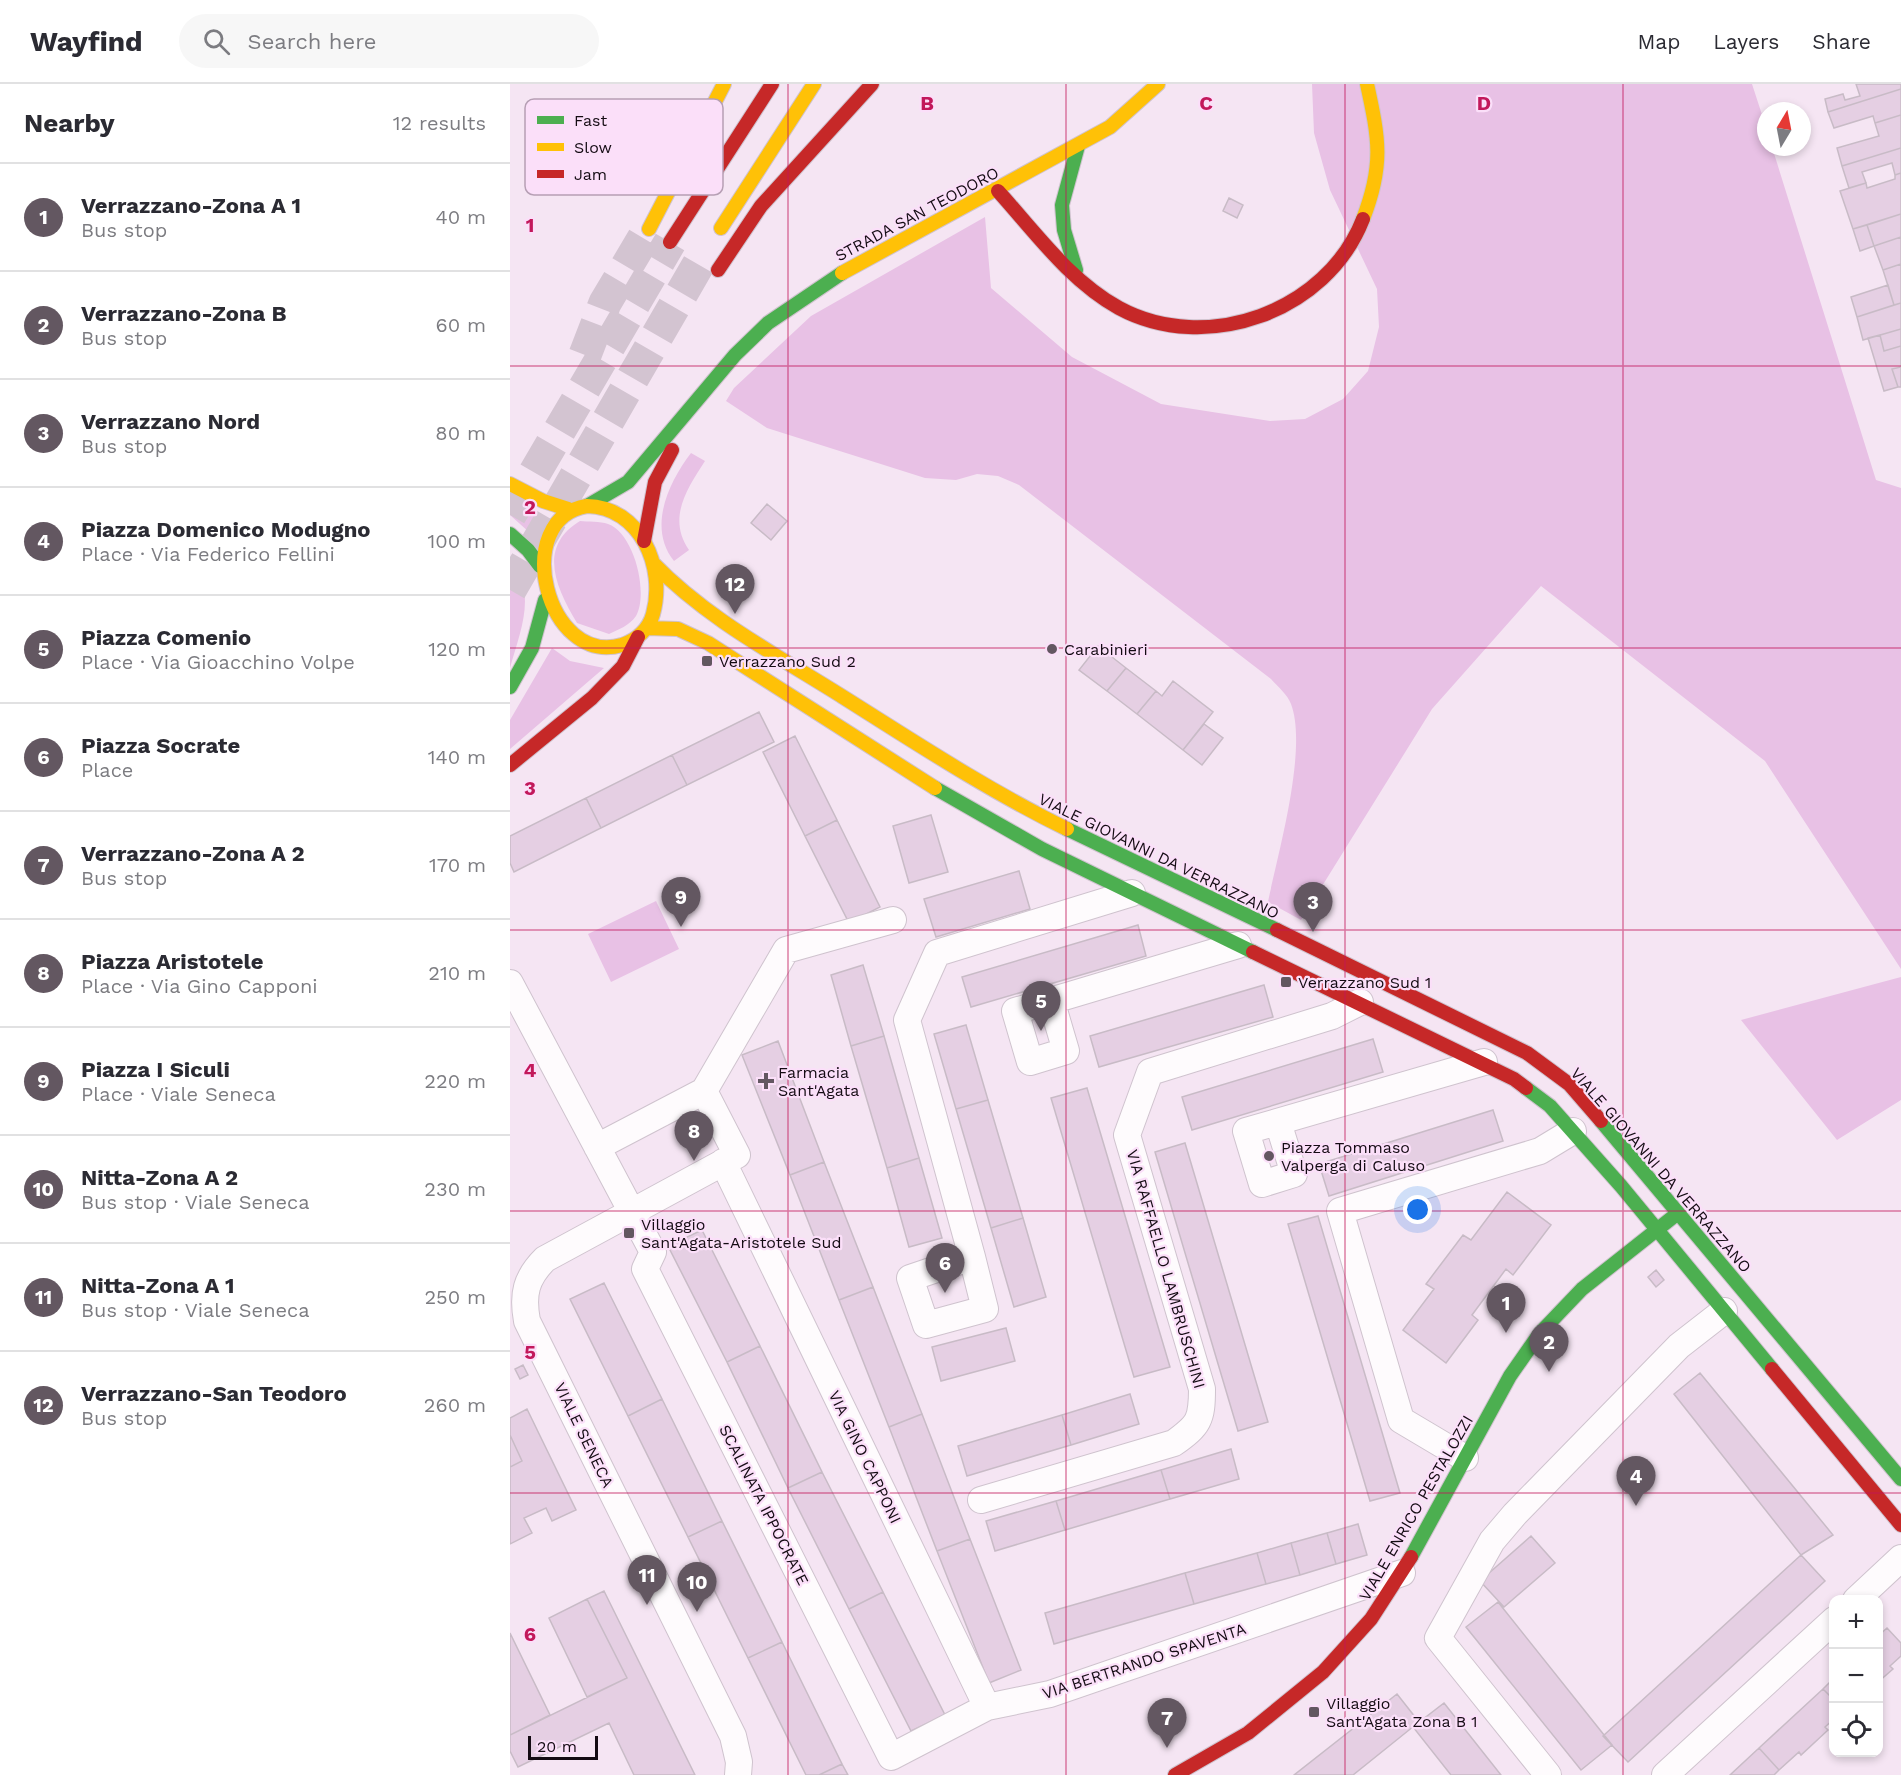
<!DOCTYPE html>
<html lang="en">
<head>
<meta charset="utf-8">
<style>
	:root { --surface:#fff; --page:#f7f7f7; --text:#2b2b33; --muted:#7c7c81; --line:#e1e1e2; --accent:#635761 }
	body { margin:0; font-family:"Work Sans",sans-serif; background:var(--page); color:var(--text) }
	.controls { position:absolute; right:18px; bottom:18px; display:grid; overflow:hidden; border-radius:12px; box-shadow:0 3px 9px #0003 }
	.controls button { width:54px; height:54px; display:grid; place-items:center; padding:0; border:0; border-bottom:2px solid var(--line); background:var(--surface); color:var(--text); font:30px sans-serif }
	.compass { position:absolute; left:1247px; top:18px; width:54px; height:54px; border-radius:50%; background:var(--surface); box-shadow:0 3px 9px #0003; rotate:10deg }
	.scale { position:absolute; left:18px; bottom:15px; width:70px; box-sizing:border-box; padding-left:6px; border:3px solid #140b13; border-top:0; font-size:16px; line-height:21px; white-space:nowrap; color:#140b13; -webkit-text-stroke:4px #fbdff9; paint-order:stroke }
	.you { position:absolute; left:908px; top:1126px; width:21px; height:21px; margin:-15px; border:4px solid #fff; border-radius:50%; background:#1a73e8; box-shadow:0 0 0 9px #1a73e833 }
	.badge { display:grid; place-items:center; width:39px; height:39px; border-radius:50%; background:var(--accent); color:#fff; font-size:20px; font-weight:700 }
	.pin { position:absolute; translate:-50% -50px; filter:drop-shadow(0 2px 3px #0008) }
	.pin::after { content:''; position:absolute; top:32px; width:21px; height:18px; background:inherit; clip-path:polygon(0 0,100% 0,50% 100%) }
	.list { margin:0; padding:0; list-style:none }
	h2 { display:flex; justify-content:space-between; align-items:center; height:78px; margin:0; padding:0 24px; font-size:26px }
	h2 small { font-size:20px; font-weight:400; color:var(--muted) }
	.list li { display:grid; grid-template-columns:39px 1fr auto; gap:18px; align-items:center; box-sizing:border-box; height:108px; padding:0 24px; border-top:2px solid var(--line) }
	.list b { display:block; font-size:22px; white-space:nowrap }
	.list p { margin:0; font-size:20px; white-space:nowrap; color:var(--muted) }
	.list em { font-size:20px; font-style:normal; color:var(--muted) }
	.icon { flex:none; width:33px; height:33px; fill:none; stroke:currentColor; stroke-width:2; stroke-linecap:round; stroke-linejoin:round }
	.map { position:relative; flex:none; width:1391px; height:1691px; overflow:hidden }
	header { display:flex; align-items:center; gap:36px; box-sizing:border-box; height:84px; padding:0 30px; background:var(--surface); border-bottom:2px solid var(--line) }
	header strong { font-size:28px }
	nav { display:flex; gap:33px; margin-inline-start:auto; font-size:21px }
	.search { width:420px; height:54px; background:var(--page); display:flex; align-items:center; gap:15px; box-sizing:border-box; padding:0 21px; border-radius:33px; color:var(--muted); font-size:22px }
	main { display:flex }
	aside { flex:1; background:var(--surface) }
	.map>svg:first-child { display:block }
	.green { fill:#e8c1e5 }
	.building { fill:#e5cfe3; stroke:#c8bbc6; stroke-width:1.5 }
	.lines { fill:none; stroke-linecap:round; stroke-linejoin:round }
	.primary-tunnel { stroke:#d3c4d1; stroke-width:33; stroke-dasharray:33 16; stroke-linecap:butt }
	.street-casing { stroke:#cfc3ce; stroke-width:28 }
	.fast-casing { stroke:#cfc3ce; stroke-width:16 }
	.slow-casing { stroke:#cfc3ce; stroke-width:16 }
	.jam-casing { stroke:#cfc3ce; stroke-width:16 }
	.street { stroke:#fefbfd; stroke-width:26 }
	.fast { stroke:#4caf50; stroke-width:14 }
	.slow { stroke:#ffc107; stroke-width:14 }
	.jam { stroke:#c62828; stroke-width:14 }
	.grid { fill:none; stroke:#c2185b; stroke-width:1.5; stroke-opacity:0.55 }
	.poi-dot { fill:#635761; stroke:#fbdff9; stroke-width:2 }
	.labels { text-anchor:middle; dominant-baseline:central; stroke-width:4.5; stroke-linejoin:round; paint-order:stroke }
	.street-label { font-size:16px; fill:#140b13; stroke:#fbdff9 }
	.poi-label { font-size:16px; fill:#140b13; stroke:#fbdff9; text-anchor:start }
	.key { fill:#fbdff9; stroke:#b69fb4; stroke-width:1.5 }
	.key-label { font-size:16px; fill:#140b13 }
	.grid-label { font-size:20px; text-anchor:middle; font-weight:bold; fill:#c2185b; stroke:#fbdff9; stroke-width:4.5; stroke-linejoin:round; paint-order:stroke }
</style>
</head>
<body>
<header>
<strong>Wayfind</strong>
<div class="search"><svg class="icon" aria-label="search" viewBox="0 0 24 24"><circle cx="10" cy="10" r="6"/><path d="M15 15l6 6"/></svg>Search here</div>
<nav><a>Map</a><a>Layers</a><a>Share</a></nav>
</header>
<main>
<aside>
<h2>Nearby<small>12 results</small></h2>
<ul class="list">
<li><span class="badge">1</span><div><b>Verrazzano-Zona A 1</b><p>Bus stop</p></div><em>40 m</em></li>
<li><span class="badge">2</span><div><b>Verrazzano-Zona B</b><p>Bus stop</p></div><em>60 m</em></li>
<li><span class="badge">3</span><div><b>Verrazzano Nord</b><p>Bus stop</p></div><em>80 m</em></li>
<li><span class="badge">4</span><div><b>Piazza Domenico Modugno</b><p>Place · Via Federico Fellini</p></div><em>100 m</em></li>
<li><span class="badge">5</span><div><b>Piazza Comenio</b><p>Place · Via Gioacchino Volpe</p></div><em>120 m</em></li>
<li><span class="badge">6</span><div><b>Piazza Socrate</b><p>Place</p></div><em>140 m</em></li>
<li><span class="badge">7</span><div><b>Verrazzano-Zona A 2</b><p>Bus stop</p></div><em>170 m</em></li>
<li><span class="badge">8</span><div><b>Piazza Aristotele</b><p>Place · Via Gino Capponi</p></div><em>210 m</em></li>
<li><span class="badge">9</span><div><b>Piazza I Siculi</b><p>Place · Viale Seneca</p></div><em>220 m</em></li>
<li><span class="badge">10</span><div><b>Nitta-Zona A 2</b><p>Bus stop · Viale Seneca</p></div><em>230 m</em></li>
<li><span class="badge">11</span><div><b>Nitta-Zona A 1</b><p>Bus stop · Viale Seneca</p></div><em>250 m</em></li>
<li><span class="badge">12</span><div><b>Verrazzano-San Teodoro</b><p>Bus stop</p></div><em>260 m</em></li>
</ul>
</aside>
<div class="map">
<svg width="1391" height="1691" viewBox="0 0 1391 1691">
	<rect width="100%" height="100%" fill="#f5e5f3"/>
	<path class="green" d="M802 0H1242L1256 43V63H1262L1366 396 1391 404V885L1255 677 1031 502 922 625 791 836 758 818C768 769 798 665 781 620 778 611 767 602 761 595L509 401 488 392 467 390 446 396 415 394 257 344 216 317 224 304 301 232 475 133 481 204 562 273 651 320 760 337 795 335 833 315 858 287 869 243 867 205 820 106 804 49Z
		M181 369 195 377C177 405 157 434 179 466L164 477C137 443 159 398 181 369Z
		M0 414 31 430 20 449 0 431Z
		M70 437C78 438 90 437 98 440 124 449 139 509 126 532 119 542 109 545 99 550L67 539C46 504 27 463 70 437Z
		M0 477C28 508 10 548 0 584Z
		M42 564 60 577 94 584 0 665V636Z
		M146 817 169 865 101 898 78 850Z
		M1391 893V1016L1327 1056 1231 936Z"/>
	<path class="building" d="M1346 0H1391V5L1318 28 1315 15 1333 10 1335 16 1350 12Z
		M1391 5V31L1365 39 1363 32 1324 44 1318 28Z
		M1391 31V64L1332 82 1327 64 1369 52 1365 39Z
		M1391 64V89L1385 91 1382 79 1352 88 1356 99 1339 104 1332 82Z
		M1391 89V130L1343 145 1330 107 1356 99 1357 104 1385 95V91Z
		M719 114 733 121 727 134 713 127Z
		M1391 130V153L1364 162 1357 141Z
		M1357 141 1364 162 1350 167 1343 145Z
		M1391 153V180L1373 186 1364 162Z
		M1391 180V219L1384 221 1373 186Z
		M1378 201 1384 221 1347 233 1341 213Z
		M1391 219V245L1353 256 1347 233Z
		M1391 245V262L1374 267 1370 251Z
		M1370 251 1374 267 1391 262V283L1382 285 1388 303 1374 307 1358 254Z
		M1391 283V303H1388L1382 285Z
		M257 420 277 437 261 456 241 439Z
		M588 562 616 584 597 607 569 586Z
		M616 584 646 607 627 630 597 607Z
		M663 597 703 628 673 666 627 630 646 607 652 612Z
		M249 628 264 658 177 701 162 671Z
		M694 640 713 654 692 681 673 666Z
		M285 652 327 736 295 752 253 668Z
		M162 671 177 701 91 744 76 714Z
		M76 714 91 744 4 788 0 779V752Z
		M421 731 438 788 399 799 383 742Z
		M327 736 370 823 339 839 295 752Z
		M509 787 520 825 426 853 414 815Z
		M628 841 636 872 461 923 452 893Z
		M353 881 374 952 341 962 321 891Z
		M754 901 763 933 589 983 580 952Z
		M456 941 478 1016 446 1025 424 950Z
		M374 952 409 1074 377 1084 341 962Z
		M863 955 873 988 682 1046 672 1013Z
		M268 957 314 1078 280 1091 232 971Z
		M577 1004 660 1283 624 1293 541 1014Z
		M478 1016 513 1134 481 1144 446 1025Z
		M983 1026 993 1057 819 1112 809 1080Z
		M675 1059 758 1338 728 1347 645 1068Z
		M409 1074 432 1154 399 1163 377 1084Z
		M314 1078 363 1203 329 1216 280 1091Z
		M997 1108 1041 1141 1003 1191 996 1185 962 1231 968 1236 936 1279 893 1246 924 1205 916 1200 953 1151 961 1156Z
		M808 1132 890 1409 860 1417 778 1140Z
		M513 1134 536 1213 504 1223 481 1144Z
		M192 1146 250 1262 217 1278 158 1162Z
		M1146 1186 1154 1196 1146 1203 1138 1193Z
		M94 1199 152 1315 118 1332 60 1215Z
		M363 1203 412 1330 379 1343 329 1216Z
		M496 1244 505 1277 431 1297 422 1263Z
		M250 1262 312 1388 278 1404 217 1278Z
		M13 1281 18 1291 10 1295 5 1285Z
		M1190 1289 1323 1451 1291 1471 1164 1310Z
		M620 1310 629 1340 561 1361 552 1331Z
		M152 1315 212 1437 178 1453 118 1332Z
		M17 1325 66 1426 42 1437 36 1424 14 1434 22 1449 0 1460V1383L12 1377 0 1351V1334Z
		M412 1330 460 1455 427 1467 379 1343Z
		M552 1331 561 1361 457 1392 448 1362Z
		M0 1351 12 1377 0 1383Z
		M721 1365 729 1395 660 1415 651 1386Z
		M651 1386 660 1415 555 1446 546 1417Z
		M312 1388 373 1508 339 1525 278 1404Z
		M546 1417 555 1446 485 1467 476 1437Z
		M212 1437 272 1558 238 1574 178 1453Z
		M848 1440 857 1471 826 1480 817 1449Z
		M817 1449 826 1480 790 1491 781 1459Z
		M1021 1452 1045 1479 994 1523 970 1497Z
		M460 1455 511 1586 479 1599 427 1467Z
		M781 1459 790 1491 756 1500 747 1469Z
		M747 1469 756 1500 684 1520 675 1489Z
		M1291 1471 1315 1497 1118 1678 1093 1652Z
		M675 1489 684 1520 544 1560 535 1529Z
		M94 1507 185 1691H124L99 1639 8 1683 0 1667V1651L117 1594 77 1515Z
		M373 1508 435 1631 401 1647 339 1525Z
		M77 1515 117 1594 77 1613 39 1534Z
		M988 1518 1102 1661 1071 1686 956 1543Z
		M1377 1544 1391 1559V1572L1380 1582 1383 1585 1368 1598V1552Z
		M0 1549 40 1631 0 1651Z
		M272 1558 332 1680 309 1691H296L238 1574Z
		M1324 1594V1616L1313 1605Z
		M1313 1605 1324 1616V1635L1315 1643 1318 1646 1291 1671 1289 1668 1269 1686 1249 1664Z
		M887 1610 909 1638 843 1691H784Z
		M934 1619 991 1691H941L903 1643Z
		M1249 1664 1269 1686 1264 1691H1220Z
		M332 1680 338 1691H309Z"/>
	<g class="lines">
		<path class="primary-tunnel" d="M75 271 95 219 139 145
			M0 431 160 158
			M0 506 191 176"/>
		<defs>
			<path id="street" d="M0 899 143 1168 135 1185 381 1673 477 1623 540 1610 892 1489
				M541 916 556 967 520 978 505 927 557 912 728 861
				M194 1007 276 866 383 836
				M768 1038 784 1090 752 1100 736 1047 974 978
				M87 1063 194 1007 227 1071 35 1175C16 1194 12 1210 17 1237L223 1652 229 1678 228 1691
				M213 1078 477 1623
				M462 1173 475 1225 416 1241 400 1194 462 1173 397 936 427 869 622 809
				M955 1374 891 1336 830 1127 1030 1067 1063 1047
				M471 1416 664 1359C689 1341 692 1336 692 1305L617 1051 640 988 822 932 850 918
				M1346 1516 1391 1474
				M1038 1691 928 1554 982 1457 1005 1430 1169 1262 1214 1227
				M1155 1691 1324 1536"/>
			<path id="fast" d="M566 186 554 146 552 121 568 62
				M77 422 118 398 225 271 258 239 332 189
				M0 450 18 466 30 482
				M0 603 22 564 35 516
				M425 704 532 765 743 868
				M557 745 767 846
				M1016 1004 1040 1022 1111 1102 1262 1285
				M1091 1037 1391 1395
				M901 1473 1000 1292 1030 1249 1072 1205 1163 1133"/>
			<path id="slow" d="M853 135C874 81 869 55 857 0
				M211 144 304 0
				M139 145 214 0
				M332 189 600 43 648 0
				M0 400 33 417 58 425
				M77 422C130 423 156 483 143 530 139 545 127 556 112 561 36 583 0 434 77 422Z
				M143 479C196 534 268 572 333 613 406 659 479 707 557 745
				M137 544 168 545 198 559 425 704"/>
			<path id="jam" d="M488 107C525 148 560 197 609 224 696 271 817 228 853 135
				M160 158 262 0
				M208 186 251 122 362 0
				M134 457 145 398 162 366
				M0 681 82 614 113 582 128 553
				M767 846 1017 969 1059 1000 1091 1037
				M743 868 1004 995 1016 1004
				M1262 1285 1391 1441
				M665 1691 738 1649 813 1588 861 1535 901 1473"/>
		</defs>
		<use href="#street" class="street-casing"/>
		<use href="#fast" class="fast-casing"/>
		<use href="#slow" class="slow-casing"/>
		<use href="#jam" class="jam-casing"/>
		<use href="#street" class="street"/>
		<use href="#fast" class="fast"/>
		<use href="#slow" class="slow"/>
		<use href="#jam" class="jam"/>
	</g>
	<path class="grid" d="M278 0V1691M556 0V1691M835 0V1691M1113 0V1691M0 282H1391M0 564H1391M0 846H1391M0 1127H1391M0 1409H1391"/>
	<g class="poi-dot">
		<circle cx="542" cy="565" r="6"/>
		<rect x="191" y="571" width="12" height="12" rx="3"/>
		<rect x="770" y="892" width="12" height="12" rx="3"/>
		<path d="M253 988h6v6h6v6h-6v6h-6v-6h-6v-6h6z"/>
		<circle cx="759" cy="1072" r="6"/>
		<rect x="113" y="1143" width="12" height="12" rx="3"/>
		<rect x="798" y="1622" width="12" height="12" rx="3"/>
	</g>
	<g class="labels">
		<g class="street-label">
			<text transform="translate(407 130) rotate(-28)">STRADA SAN TEODORO</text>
			<text transform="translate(649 772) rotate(26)">VIALE GIOVANNI DA VERRAZZANO</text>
			<text transform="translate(1151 1086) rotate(49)">VIALE GIOVANNI DA VERRAZZANO</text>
			<text transform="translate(656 1185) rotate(74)">VIA RAFFAELLO LAMBRUSCHINI</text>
			<text transform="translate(74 1351) rotate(64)">VIALE SENECA</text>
			<text transform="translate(355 1373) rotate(64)">VIA GINO CAPPONI</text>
			<text transform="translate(254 1421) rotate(63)">SCALINATA IPPOCRATE</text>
			<text transform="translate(906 1424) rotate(-60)">VIALE ENRICO PESTALOZZI</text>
			<text transform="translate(634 1577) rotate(-18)">VIA BERTRANDO SPAVENTA</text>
		</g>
		<g class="poi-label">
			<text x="554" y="565">Carabinieri</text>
			<text x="209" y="577">Verrazzano Sud 2</text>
			<text x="788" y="898">Verrazzano Sud 1</text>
			<text x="268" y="988">Farmacia<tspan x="268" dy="18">Sant'Agata</tspan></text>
			<text x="771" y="1063">Piazza Tommaso<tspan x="771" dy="18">Valperga di Caluso</tspan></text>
			<text x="131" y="1140">Villaggio<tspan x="131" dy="18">Sant'Agata-Aristotele Sud</tspan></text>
			<text x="816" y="1619">Villaggio<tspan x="816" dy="18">Sant'Agata Zona B 1</tspan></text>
		</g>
	</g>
	<rect x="15" y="15" width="198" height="96" rx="9" class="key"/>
	<rect x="27" y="32" width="27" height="8" fill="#4caf50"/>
	<rect x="27" y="59" width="27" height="8" fill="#ffc107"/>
	<rect x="27" y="86" width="27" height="8" fill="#c62828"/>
	<g class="key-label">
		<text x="64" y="42">Fast</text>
		<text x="64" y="69">Slow</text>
		<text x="64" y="96">Jam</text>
	</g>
	<g class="grid-label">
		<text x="417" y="26">B</text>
		<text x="696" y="26">C</text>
		<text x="974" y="26">D</text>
		<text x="20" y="148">1</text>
		<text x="20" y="430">2</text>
		<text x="20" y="711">3</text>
		<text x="20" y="993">4</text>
		<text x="20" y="1275">5</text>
		<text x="20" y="1557">6</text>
	</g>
</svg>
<div class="controls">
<button>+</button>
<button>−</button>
<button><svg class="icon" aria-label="locate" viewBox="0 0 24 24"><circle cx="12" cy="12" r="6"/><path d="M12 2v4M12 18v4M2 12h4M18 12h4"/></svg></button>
</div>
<svg class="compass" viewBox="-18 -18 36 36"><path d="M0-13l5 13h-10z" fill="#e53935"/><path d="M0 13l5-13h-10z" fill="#7c7c81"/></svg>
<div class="scale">20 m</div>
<div class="you"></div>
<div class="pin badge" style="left:996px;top:1249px">1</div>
<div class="pin badge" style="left:1039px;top:1288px">2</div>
<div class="pin badge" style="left:803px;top:848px">3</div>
<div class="pin badge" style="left:1126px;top:1422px">4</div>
<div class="pin badge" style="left:531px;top:947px">5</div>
<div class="pin badge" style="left:435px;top:1209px">6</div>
<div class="pin badge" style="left:657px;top:1664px">7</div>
<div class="pin badge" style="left:184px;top:1077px">8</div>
<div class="pin badge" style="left:171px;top:843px">9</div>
<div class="pin badge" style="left:187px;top:1528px">10</div>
<div class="pin badge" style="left:137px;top:1521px">11</div>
<div class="pin badge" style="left:225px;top:530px">12</div>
</div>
</main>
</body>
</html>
